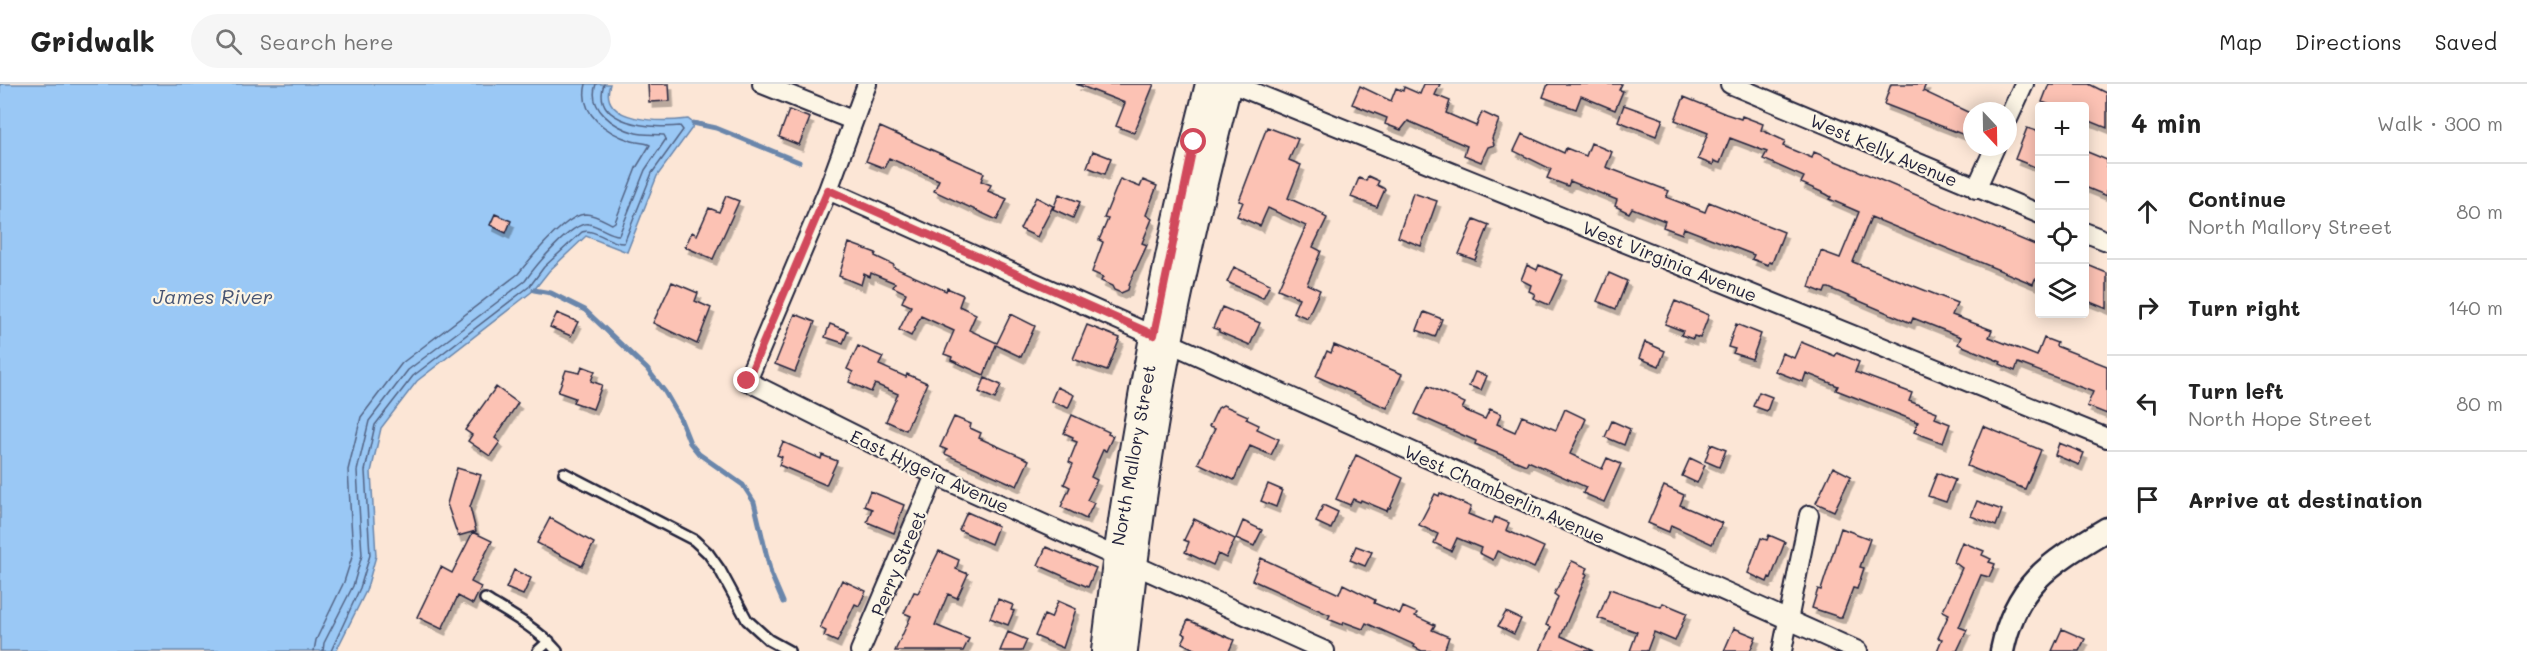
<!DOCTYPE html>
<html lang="en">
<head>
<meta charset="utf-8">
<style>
	:root { --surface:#fff; --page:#f6f6f6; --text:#222; --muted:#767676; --line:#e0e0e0 }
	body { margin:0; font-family:Mali,sans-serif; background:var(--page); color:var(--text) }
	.controls { position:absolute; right:18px; top:18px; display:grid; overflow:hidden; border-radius:6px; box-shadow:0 3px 15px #0003 }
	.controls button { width:54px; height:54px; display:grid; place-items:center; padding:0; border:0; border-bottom:2px solid var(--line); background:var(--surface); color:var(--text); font:30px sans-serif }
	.compass { position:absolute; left:1963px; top:18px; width:54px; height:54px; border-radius:50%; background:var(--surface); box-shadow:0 3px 15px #0003; rotate:158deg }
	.stop { position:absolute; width:18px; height:18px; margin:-14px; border:4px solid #d1495b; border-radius:50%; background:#fff }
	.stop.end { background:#d1495b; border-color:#fff; box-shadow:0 2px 6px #0008 }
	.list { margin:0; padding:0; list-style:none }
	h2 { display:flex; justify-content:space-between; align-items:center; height:78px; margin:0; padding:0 24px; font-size:26px }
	h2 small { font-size:20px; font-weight:400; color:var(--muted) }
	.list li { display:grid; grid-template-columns:39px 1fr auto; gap:18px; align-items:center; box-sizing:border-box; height:96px; padding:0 24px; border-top:2px solid var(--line) }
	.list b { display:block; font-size:22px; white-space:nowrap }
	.list p { margin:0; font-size:20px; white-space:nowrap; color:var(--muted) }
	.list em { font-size:20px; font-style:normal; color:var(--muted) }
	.icon { flex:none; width:33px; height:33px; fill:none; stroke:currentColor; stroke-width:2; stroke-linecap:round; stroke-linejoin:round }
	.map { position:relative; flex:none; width:2107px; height:567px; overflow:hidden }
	header { display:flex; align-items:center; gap:36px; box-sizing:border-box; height:84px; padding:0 30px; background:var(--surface); border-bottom:2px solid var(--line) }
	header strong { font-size:28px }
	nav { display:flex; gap:33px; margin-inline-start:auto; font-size:21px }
	.search { width:420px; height:54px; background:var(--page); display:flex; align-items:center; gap:15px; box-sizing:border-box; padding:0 21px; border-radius:33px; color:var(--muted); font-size:22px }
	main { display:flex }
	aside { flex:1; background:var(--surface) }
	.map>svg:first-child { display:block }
	.water { fill:#9ac8f5; stroke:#6a86ab; stroke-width:1.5 }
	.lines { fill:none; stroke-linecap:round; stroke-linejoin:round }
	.shore { stroke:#526485; stroke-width:1.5 }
	.stream { stroke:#6a86ab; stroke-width:5 }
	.building { fill:#fcc2b4; stroke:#22223b; stroke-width:1.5; filter:url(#shadow) }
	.service-casing { stroke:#22223b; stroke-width:14 }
	.minor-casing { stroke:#22223b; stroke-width:22 }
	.tertiary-casing { stroke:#22223b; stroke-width:27 }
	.secondary-casing { stroke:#22223b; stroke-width:30 }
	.service { stroke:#fcf5e5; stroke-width:9 }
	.minor { stroke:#fcf5e5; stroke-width:18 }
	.tertiary { stroke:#fcf5e5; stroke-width:22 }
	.secondary { stroke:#fcf5e5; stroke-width:26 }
	.route { stroke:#d1495b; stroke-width:8 }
	.labels { text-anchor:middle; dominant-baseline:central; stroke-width:4.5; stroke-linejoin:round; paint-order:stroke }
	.street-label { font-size:18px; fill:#22223b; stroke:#fcf5e5 }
	.water-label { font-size:20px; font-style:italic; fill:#465473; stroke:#fcf5e5 }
</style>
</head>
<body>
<header>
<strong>Gridwalk</strong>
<div class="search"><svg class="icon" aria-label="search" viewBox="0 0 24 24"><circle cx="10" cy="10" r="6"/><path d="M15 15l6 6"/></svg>Search here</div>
<nav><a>Map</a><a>Directions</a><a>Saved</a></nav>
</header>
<main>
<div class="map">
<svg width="2107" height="567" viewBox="0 0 2107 567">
	<defs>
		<filter id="shadow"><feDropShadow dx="3.5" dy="6" stdDeviation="0" flood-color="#0004"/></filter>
	</defs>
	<rect width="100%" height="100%" fill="#fce6d6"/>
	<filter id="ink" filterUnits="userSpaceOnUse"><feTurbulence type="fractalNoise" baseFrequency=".0167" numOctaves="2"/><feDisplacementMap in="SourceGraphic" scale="12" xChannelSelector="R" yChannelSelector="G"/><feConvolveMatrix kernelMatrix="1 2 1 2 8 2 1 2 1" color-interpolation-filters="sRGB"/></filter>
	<g filter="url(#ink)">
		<path class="water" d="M0 0H610C597 40 664 38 688 35L693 39 692 44 657 92 627 168 586 152 549 187 534 206 417 297 381 344 371 388 376 472 366 507 336 567H0Z"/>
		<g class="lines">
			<path class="shore" d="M314 567 316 556 344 498 353 470 348 386 361 333 402 279 518 190C530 175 565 131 585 130 594 130 604 136 612 140L615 138 636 84 650 61C645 58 638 59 632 57 607 49 578 30 586 0
				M323 567 324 559 353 502 362 471 357 387 369 337 408 286 525 197C534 184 573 136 589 140 600 142 609 151 619 151L645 86 666 55 664 51C655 50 644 51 636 49 614 43 587 25 596 0
				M331 567 360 504 370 471 365 387 375 341 413 292 530 202 544 183 582 148C595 144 610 160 624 159L652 89 683 46 680 42C655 45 590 41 604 0"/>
			<path class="stream" d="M693 39 716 44 799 78
				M534 206 551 209 585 226 647 285 665 308 680 334 690 359 699 370 743 401 754 418 771 490 783 518"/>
		</g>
		<path class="building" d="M648 0H669L670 17 649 18Z
			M1076 0H1154L1134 49 1116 42 1125 19Z
			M1424 0H1440L1435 11 1450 17 1446 29 1476 42 1482 28 1499 36 1492 54 1494 61 1488 63 1481 78 1464 71 1467 62 1408 37 1401 46 1385 40 1387 34 1352 20 1360 2 1391 17 1396 4 1403 7 1404 3 1420 10Z
			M1548 0H1622L1619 6 1623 7 1615 26 1581 12 1576 25 1543 13Z
			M1891 0H1926L1923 7 1972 30V54L1884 20Z
			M2049 0H2089L2107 9V44L2085 35V22H2053L2042 18Z
			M1684 13 1726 30 1741 35 1742 32 1763 40 1761 46 1785 57 1783 62 1812 74 1814 68 2040 163V197L2035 195 2033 200 1871 133 1853 178 1957 219 1952 231 1992 246 1989 253 2037 272 2044 254 2057 259 2056 262 2107 282V330L2087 322 2093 308 2018 279 2015 287 2000 280 2001 278 1958 260 1961 253 1913 234 1911 239 1829 204H1826L1824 209 1809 203 1821 167 1840 174 1859 128 1829 115 1831 113 1826 110 1801 99 1804 93 1763 75 1767 68 1730 54 1720 79 1714 77 1713 81 1698 75 1708 49 1675 36Z
			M1624 21 1663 35 1656 52 1618 37Z
			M789 26 810 34 799 61 779 53Z
			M880 43 984 89 981 97 991 101 988 107 1007 115 997 136 934 107 939 96 889 74 884 84 866 77Z
			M1267 43 1298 55 1289 76 1301 81 1288 114 1324 130 1323 132 1327 134 1313 163 1321 167 1307 200 1320 206 1307 234 1293 228 1299 214 1278 205 1306 142 1268 124 1260 142 1237 132 1243 118 1239 117Z
			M2027 44 2040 48V85L2015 75Z
			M1522 50 1564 69 1566 64 1586 72 1591 59 1612 68 1606 83 1669 107 1666 113 1705 128 1709 118 1784 148 1772 179 1769 178 1768 181 1752 175 1754 171 1684 144 1682 150 1663 143 1665 137 1632 124 1629 129 1615 122 1617 116 1570 97 1568 102 1547 94 1551 85 1514 67Z
			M1093 67 1111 74 1105 90 1087 83Z
			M2085 67 2107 76V112L2085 103Z
			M1368 92 1379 97 1377 101 1385 105 1377 123 1351 113 1359 94 1366 97Z
			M1120 95 1140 103 1143 96 1157 102 1146 131 1152 135 1142 159 1147 161 1130 198 1128 206 1121 209 1114 206 1112 202 1101 197 1103 193 1092 188 1103 158 1099 156 1108 135 1104 134Z
			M1413 109 1437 117 1421 162 1398 153Z
			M1059 110 1080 118 1073 134 1053 125Z
			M726 112 739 117 713 175 685 163 692 148 697 151 709 124 719 128Z
			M1036 113 1053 122 1037 153 1020 145Z
			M495 130 511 137 506 149 490 141Z
			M1474 135 1489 141 1475 176 1459 170Z
			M849 159 876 169 875 172 894 181 893 183 946 207 947 204 963 211 959 222 976 230 969 246 997 259 1011 230 1035 242 1021 273 996 261 984 291 951 276 952 273 944 270 954 247 921 232 911 252 899 246 911 222 902 218 906 209 893 203 895 199 871 189 870 193 864 190 861 201 839 192Z
			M2085 180 2107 189V225L2085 216Z
			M1527 181 1537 186 1539 181 1563 191 1549 221 1533 214 1535 210 1529 207 1531 201 1521 196Z
			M1234 183 1270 200 1263 214 1227 198Z
			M1609 189 1627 197 1616 225 1597 217Z
			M672 198 698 209 695 217 711 224 697 260 653 239Z
			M1675 217 1709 231 1700 254 1694 252 1693 255 1681 251 1683 247 1665 240Z
			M1222 223 1260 239 1250 261 1219 248V246L1213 244Z
			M1424 228 1442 235 1435 253 1417 246Z
			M557 229 578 238 571 252 550 243Z
			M795 230 815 238 795 288 775 280Z
			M830 240 848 247 843 259 825 253Z
			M1736 240 1761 250 1752 275 1733 269 1735 265 1728 263Z
			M1087 241 1120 254 1107 287 1073 275Z
			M1645 258 1665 267 1659 282 1639 274Z
			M1801 258 1835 272 1837 269 1859 278 1855 288 1912 309 1909 317 1937 328 1935 334 1950 340 1943 359 1914 348 1918 338 1836 306 1838 302 1806 289 1803 298 1775 287 1782 269 1794 274Z
			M1334 261 1402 290 1387 324 1316 292 1327 267 1331 269Z
			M858 262 883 273 879 281 906 293 907 290 927 299 906 346 886 337 898 310 875 300 871 308 849 298 853 288 847 285Z
			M582 282 595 287 591 297 602 301 593 325 573 318 575 314 558 308 566 286 580 289Z
			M1475 288 1487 292 1481 306 1469 302Z
			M985 294 1001 301 995 315 979 308Z
			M1428 302 1465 319 1462 325 1485 335 1490 325 1501 330 1497 340 1515 348 1522 332 1556 346 1565 325 1586 335 1570 370 1602 385 1607 374 1621 380 1604 418 1583 409 1586 403 1528 377 1526 381 1475 360 1476 357 1415 330Z
			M496 303 518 319 495 354 500 358 490 372 468 357 472 351 465 346Z
			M1057 303 1074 311 1068 324 1051 317Z
			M1759 308 1772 313 1767 327 1753 322Z
			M1223 321 1248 332 1246 335 1259 341 1257 345 1279 355 1271 371 1250 362 1234 396 1198 379 1215 345 1209 343 1218 324Z
			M1072 331 1109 348 1108 350 1113 352 1106 367 1103 366 1091 393 1097 396 1087 416 1094 419 1086 435 1061 423 1070 403 1064 400 1073 380 1069 378 1077 358 1072 356 1073 353 1064 349Z
			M954 333 971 340 970 344 981 349 979 354 1029 376 1017 402 945 370 947 366 940 363Z
			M1612 337 1630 345 1624 361 1605 353Z
			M1983 342 2041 366 2025 405 1967 382Z
			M783 358 821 375 822 371 837 377 826 401 779 381 782 373 777 371Z
			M2059 359 2084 369 2079 381 2055 371Z
			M1711 360 1726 366 1719 383 1705 377Z
			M1356 371 1403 394 1390 424H1388L1387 427 1361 416 1360 418 1353 415 1350 421 1336 415Z
			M1690 374 1705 381 1697 399 1682 392Z
			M1833 383 1851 392 1834 427 1816 419Z
			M457 384 481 391 470 423 476 447 458 452 447 420Z
			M1937 389 1955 396 1946 418 1928 412Z
			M1268 400 1282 406 1276 423 1261 417Z
			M1664 402 1684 411 1680 421 1722 439 1712 460 1671 441 1669 448 1648 439Z
			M870 407 904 421 894 449 867 438 872 425 864 422Z
			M1440 409 1471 423 1468 430 1492 440 1495 433 1509 439 1506 446 1544 463 1534 484 1497 467 1493 476 1479 469 1481 464 1457 454 1451 467 1434 459 1438 450 1419 441 1435 410 1439 412Z
			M1977 417 2002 426 1996 442 1971 432Z
			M1323 421 1338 428 1331 445 1316 438Z
			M967 428 998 442 991 460 959 446Z
			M550 434 594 459 582 482 537 459Z
			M1194 435 1235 455 1226 474 1218 470 1213 481 1185 468 1189 458 1184 456Z
			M1243 437 1262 446 1254 462 1236 454Z
			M1841 444 1870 455 1860 483 1864 484 1857 505 1853 504 1842 533H1839L1812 524 1818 505 1821 506Z
			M473 448 492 457 471 498 481 503 473 520 458 512 442 545 417 533 441 483 452 489Z
			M1769 451 1785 458 1771 494 1769 493 1767 498 1748 489 1761 454 1767 456Z
			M1962 458 1984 467 1982 471 1991 475 1989 478 1995 480 1989 493 1981 491 1959 543 1967 546 1957 567H1937L1942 555 1938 554 1949 530 1943 527 1962 484 1954 478Z
			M1356 462 1372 468 1365 482 1350 476Z
			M1046 463 1096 484 1088 503 1038 481Z
			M939 467 959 476 956 485 968 490 957 514 948 510 935 541 969 555 963 567H895L911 532 904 529 914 508 918 509Z
			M1261 474 1339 510 1343 500 1375 516 1374 519 1400 530 1403 523 1417 529 1415 532 1435 541 1432 546 1449 553 1444 567H1422L1414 563 1415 561 1366 539 1363 545 1344 538 1343 541 1328 535 1330 531 1252 496Z
			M1572 477 1588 484 1585 489 1587 490 1561 552 1594 567H1540L1551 543 1546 541 1558 513 1554 510Z
			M514 486 531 494 523 511 506 504Z
			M842 496 866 507 859 522 855 520 837 558 824 552 826 547 820 544Z
			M1610 505 1661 523 1663 519 1687 529 1675 557 1654 548 1647 567H1630L1637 548 1598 534Z
			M998 515 1013 521 1011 526 1014 527 1008 541 990 534Z
			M1058 517 1076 525 1063 564 1035 552 1044 531 1051 534Z
			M1506 528 1521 535 1514 550 1498 542Z
			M1188 536 1234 556 1229 567H1198L1182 559 1186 551 1182 549Z
			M1734 544 1756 553 1750 567H1724Z
			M2062 545 2085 555 2079 567H2052Z
			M1008 548 1027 556 1022 567H1000Z"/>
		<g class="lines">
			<defs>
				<path id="service" d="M564 389 694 456 708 469 720 486 747 536 769 556 789 567
					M485 515C510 530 538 545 557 567
					M538 567 549 557"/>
				<path id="minor" d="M762 0 852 36
					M867 0 828 106 747 297 935 391 1325 567
					M1233 0 2107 354
					M1730 0 2040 130
					M2008 35 2024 0
					M1976 105 1995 63
					M828 106 1858 567
					M2084 148 2107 157
					M860 567 935 391
					M1782 567 1809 431"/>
				<path id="tertiary" d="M2002 567C2016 498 2051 479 2107 445"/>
				<path id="secondary" d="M1105 567C1127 376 1162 186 1209 0
					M1124 567C1133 480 1145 393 1160 306 1178 203 1203 101 1228 0"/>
			</defs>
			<use href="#service" class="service-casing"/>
			<use href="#minor" class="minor-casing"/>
			<use href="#tertiary" class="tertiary-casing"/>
			<use href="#secondary" class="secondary-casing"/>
			<use href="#service" class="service"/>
			<use href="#minor" class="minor"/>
			<use href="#tertiary" class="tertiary"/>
			<use href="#secondary" class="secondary"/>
		</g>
	</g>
	<g class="lines" filter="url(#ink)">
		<path class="route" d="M747 297 828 106 1154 251 1194 58"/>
	</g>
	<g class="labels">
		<g class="street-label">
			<text transform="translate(1884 66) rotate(23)">West Kelly Avenue</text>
			<text transform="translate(1670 177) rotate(22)">West Virginia Avenue</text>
			<text transform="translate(1133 371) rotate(-80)">North Mallory Street</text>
			<text transform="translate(930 387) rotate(25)">East Hygeia Avenue</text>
			<text transform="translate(1505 410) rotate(24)">West Chamberlin Avenue</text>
			<text transform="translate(898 479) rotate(-67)">Perry Street</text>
		</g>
		<g class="water-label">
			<text x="213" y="212">James River</text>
		</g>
	</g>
</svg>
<div class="controls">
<button>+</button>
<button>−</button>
<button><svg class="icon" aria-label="locate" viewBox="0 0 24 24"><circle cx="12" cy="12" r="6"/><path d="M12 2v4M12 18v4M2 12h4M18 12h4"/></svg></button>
<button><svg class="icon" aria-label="layers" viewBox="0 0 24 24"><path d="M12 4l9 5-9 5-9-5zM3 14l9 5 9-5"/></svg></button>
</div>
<svg class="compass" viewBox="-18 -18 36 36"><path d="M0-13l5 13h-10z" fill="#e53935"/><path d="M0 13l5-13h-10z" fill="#767676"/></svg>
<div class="stop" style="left:1194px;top:58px"></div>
<div class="stop end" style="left:747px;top:297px"></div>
</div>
<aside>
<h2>4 min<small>Walk · 300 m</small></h2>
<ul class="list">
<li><svg class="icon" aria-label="ahead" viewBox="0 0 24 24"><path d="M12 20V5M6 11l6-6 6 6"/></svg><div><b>Continue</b><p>North Mallory Street</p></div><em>80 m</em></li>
<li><svg class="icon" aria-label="right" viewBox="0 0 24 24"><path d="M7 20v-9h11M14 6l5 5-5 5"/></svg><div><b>Turn right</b></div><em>140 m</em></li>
<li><svg class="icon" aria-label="left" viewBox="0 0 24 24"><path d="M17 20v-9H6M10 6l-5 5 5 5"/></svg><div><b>Turn left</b><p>North Hope Street</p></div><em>80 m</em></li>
<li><svg class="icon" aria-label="arrive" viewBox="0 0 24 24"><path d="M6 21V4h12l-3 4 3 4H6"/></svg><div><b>Arrive at destination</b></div></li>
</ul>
</aside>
</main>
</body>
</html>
